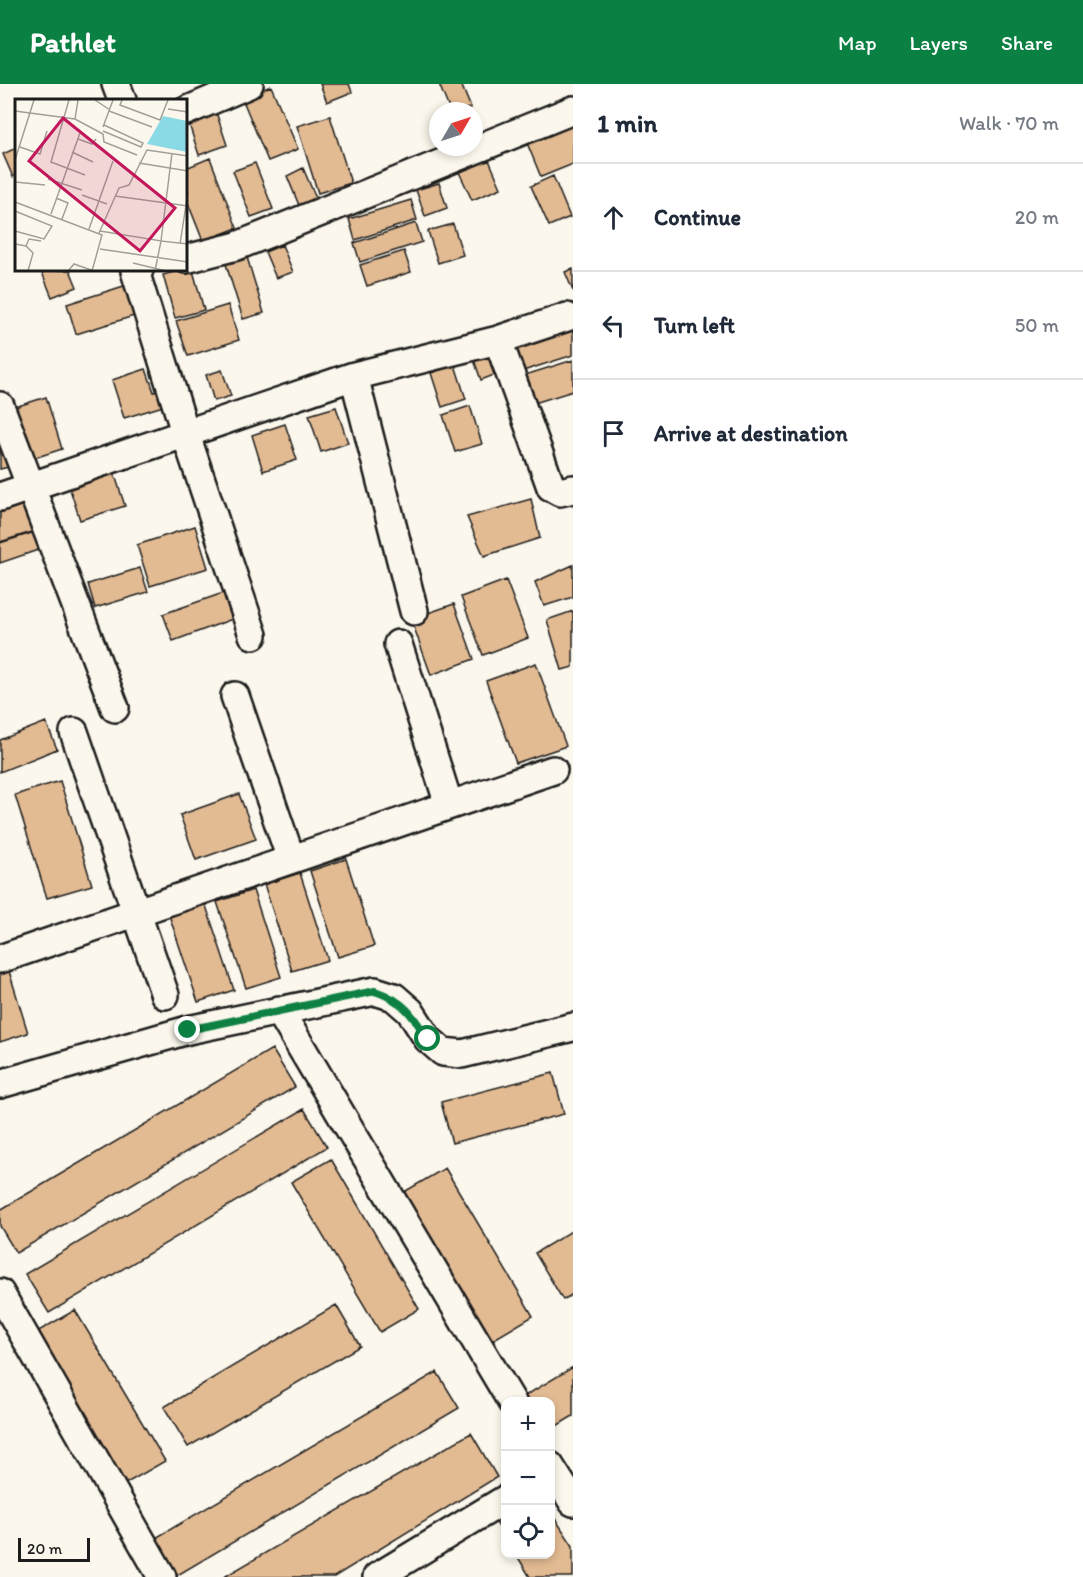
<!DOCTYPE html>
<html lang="en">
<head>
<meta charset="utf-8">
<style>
	:root { --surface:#fff; --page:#f2f2f3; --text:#1f2937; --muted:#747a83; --line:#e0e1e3; --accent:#0b8043 }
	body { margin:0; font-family:Itim,sans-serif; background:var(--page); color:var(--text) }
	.controls { position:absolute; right:18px; bottom:18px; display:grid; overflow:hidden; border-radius:12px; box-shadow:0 3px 9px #0003 }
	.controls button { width:54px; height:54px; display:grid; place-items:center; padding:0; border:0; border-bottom:2px solid var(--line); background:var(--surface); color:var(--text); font:30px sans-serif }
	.compass { position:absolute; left:429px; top:18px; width:54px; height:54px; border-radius:50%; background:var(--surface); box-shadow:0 3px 9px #0003; rotate:51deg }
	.scale { position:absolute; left:18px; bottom:15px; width:72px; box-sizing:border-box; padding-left:6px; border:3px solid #1c1c1c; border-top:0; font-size:16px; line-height:21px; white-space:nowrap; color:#1c1c1c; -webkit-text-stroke:4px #fbf7ec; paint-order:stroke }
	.stop { position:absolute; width:18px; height:18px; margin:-14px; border:4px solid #0b8043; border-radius:50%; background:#fff }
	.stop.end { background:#0b8043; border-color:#fff; box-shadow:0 2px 6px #0008 }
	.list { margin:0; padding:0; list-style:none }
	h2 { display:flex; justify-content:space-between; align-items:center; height:78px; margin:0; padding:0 24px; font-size:26px }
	h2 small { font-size:20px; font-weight:400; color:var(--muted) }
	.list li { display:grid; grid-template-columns:39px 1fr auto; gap:18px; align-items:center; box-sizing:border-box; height:108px; padding:0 24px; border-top:2px solid var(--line) }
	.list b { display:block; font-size:22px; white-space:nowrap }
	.list em { font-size:20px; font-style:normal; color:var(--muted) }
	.icon { flex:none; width:33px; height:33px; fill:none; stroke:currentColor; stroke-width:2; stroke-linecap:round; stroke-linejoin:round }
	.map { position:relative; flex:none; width:573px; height:1493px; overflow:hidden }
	header { display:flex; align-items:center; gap:36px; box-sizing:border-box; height:84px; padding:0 30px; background:var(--accent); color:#fff }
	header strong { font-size:28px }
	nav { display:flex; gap:33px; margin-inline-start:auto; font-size:21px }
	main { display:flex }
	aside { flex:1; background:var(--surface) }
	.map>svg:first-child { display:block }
	.building { fill:#e3bb93; stroke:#1c1c1c; stroke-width:1.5 }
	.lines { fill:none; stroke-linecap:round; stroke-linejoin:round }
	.minor-casing { stroke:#1c1c1c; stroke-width:32 }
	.minor { stroke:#fbf7ec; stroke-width:27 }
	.route { stroke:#0b8043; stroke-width:8 }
	.inset-road { fill:none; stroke:#a29f99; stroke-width:1.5 }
	.view { fill:#c2185b; fill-opacity:0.15; stroke:#c2185b; stroke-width:3 }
	.inset-edge { fill:none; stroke:#1c1c1c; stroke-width:3 }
</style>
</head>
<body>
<header>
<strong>Pathlet</strong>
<nav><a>Map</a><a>Layers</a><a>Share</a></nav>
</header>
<main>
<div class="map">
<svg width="573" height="1493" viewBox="0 0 573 1493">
	<rect width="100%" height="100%" fill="#fbf7ec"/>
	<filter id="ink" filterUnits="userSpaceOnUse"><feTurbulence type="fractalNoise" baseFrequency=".0167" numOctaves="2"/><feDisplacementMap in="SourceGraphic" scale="12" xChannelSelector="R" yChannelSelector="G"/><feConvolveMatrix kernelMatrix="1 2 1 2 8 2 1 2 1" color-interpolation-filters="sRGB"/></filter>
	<g filter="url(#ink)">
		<path class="building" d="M320 0H349L352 8 327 18Z
			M439 0H461L471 24 450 27Z
			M271 2 298 65 268 77 242 14Z
			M216 28 227 61 199 71 188 37Z
			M330 32 351 99 318 109 297 42Z
			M573 40V80L541 93 527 59Z
			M16 64V91L13 93 3 70Z
			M210 74 237 144 203 157 186 114V84Z
			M489 76 501 104 472 116 459 88Z
			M255 79 273 125 251 133 233 87Z
			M303 84 318 119 301 126 287 92Z
			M553 92 570 133 549 142 531 102Z
			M439 99 447 124 425 132 416 106Z
			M411 116 417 136 355 156 349 135Z
			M416 139 422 158 360 178 354 159Z
			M453 140 463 171 438 179 428 147Z
			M282 161 293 188 276 194 265 168Z
			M404 167 411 188 367 202 360 181Z
			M246 170 264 229 243 235 225 177Z
			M192 183 204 226 175 234 163 191Z
			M573 185V207L565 188Z
			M41 186H70L77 203 52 213Z
			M127 201 137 231 76 250 67 220Z
			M228 221 239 256 188 272 176 237Z
			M573 243V271L523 287 514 259Z
			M487 268 494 291 481 296 473 273Z
			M573 276V307L531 320 522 292Z
			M455 281 466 315 442 323 431 289Z
			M146 285 154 308 158 307 163 322 124 334 112 296Z
			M222 286 231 312 214 317 206 291Z
			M46 313 62 365 28 376 12 324Z
			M470 322 482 360 455 368 443 331Z
			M336 323 348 359 321 368 309 331Z
			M285 340 297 376 263 387 252 351Z
			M0 351 9 383 0 385Z
			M114 388 125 422 80 436 69 402Z
			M531 415 540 454 484 472 467 433Z
			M26 419 35 447 0 458V428Z
			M195 442 208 484 150 502 137 461Z
			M35 448 41 465 0 479V459Z
			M573 481V513L544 522 535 498Z
			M140 484 148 508 95 524 88 500Z
			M506 496 528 554 483 571 461 513Z
			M226 508 235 534 173 557 163 530Z
			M454 520 474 575 431 591 411 535Z
			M573 527V583L562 586 547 536Z
			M536 579 566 662 516 679 486 597Z
			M46 638 57 665 0 688V656Z
			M60 697 92 801 47 814 15 711Z
			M239 710 256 755 196 776 180 731Z
			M346 775 374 862 338 873 310 787Z
			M300 789 328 876 292 887 264 800Z
			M253 806 281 893 246 904 217 818Z
			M205 819 234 906 198 918 169 831Z
			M9 887 28 949 0 958V890Z
			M272 965 295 1003 16 1169 0 1142V1126Z
			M553 989 564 1030 452 1059 441 1018Z
			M304 1025 327 1063 49 1229 25 1190Z
			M331 1075 419 1225 380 1248 291 1098Z
			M445 1084 533 1232 491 1257 404 1108Z
			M573 1146V1210L563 1216 535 1169Z
			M336 1221 360 1262 188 1363 164 1323Z
			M75 1226 165 1377 125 1400 35 1249Z
			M573 1283V1332L550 1346V1318H526L523 1313Z
			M437 1288 459 1324 176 1492 154 1455Z
			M471 1349 497 1393 334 1493H224Z
			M550 1427 573 1462V1493H530L516 1470H550Z
			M506 1430V1454L495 1437Z"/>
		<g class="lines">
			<defs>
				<path id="minor" d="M116 0 122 16
					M186 27 249 0
					M186 175 237 162 573 26
					M139 186 135 187 185 348 253 551
					M498 256 551 403 560 408 573 405
					M354 292 414 527
					M0 322 115 624
					M0 413 354 292 498 256 567 233
					M398 560 449 721
					M235 612 291 775
					M74 648 165 911
					M0 875 553 686
					M279 926 512 1318
					M0 1000 188 946 375 907 394 913 410 927 428 955 443 968 462 970 573 943
					M0 1209 162 1493
					M550 1382 573 1418
					M377 1493 506 1415"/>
			</defs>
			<use href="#minor" class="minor-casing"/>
			<use href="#minor" class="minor"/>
		</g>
	</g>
	<g class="lines" filter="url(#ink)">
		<path class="route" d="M188 946 375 907C404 917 412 930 428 955"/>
	</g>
	<g transform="translate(15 15)">
		<rect width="172" height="172" fill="#fbf7ec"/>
		<path d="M148 17 172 22V53L132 45Z" fill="#8adae5"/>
		<path class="inset-road" d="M54 1 36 63 70 76M80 1 95 11M107 1 105 6 145 21 153 1M153 10 173 13M0 12 60 20 88 35 89 43 122 56M94 12 137 28M60 20 63 1M88 28 98 1M88 32 126 48 128 44 89 26M63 40 77 45 81 40M5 48 25 55 32 32M57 53 78 63M0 61 19 1M124 64 173 72M33 80 67 91M0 83 30 86M67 96 92 105M100 97 173 107M41 99 53 104 47 120M0 103 87 136 77 172M0 112 37 127 29 140 0 132M36 115 65 34M74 130 98 62M85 132 146 142 157 54M84 134 104 89 114 86 132 51 173 57M0 145 11 147 18 154 13 172M165 145 173 93M11 147 14 140 26 142M85 150 173 163M118 164 151 172M53 172 59 165 79 172M140 172 146 142 173 145"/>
		<path class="view" d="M48 19 160 109 125 152 14 62Z"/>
		<rect width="172" height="172" class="inset-edge"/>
	</g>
</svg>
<div class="controls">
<button>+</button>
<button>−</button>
<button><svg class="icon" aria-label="locate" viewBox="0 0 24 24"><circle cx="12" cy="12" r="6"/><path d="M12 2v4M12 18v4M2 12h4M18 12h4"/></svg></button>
</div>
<svg class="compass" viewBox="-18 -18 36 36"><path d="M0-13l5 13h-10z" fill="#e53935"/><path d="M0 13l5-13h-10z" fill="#747a83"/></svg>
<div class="scale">20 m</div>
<div class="stop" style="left:428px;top:955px"></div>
<div class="stop end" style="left:188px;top:946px"></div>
</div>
<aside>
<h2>1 min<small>Walk · 70 m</small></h2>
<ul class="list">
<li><svg class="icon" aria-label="ahead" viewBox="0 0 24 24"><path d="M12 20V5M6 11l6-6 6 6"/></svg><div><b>Continue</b></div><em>20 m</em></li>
<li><svg class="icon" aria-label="left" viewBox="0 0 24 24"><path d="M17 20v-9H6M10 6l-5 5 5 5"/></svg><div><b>Turn left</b></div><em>50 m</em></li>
<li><svg class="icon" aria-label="arrive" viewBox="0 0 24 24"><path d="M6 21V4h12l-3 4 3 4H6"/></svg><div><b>Arrive at destination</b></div></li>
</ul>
</aside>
</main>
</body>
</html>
